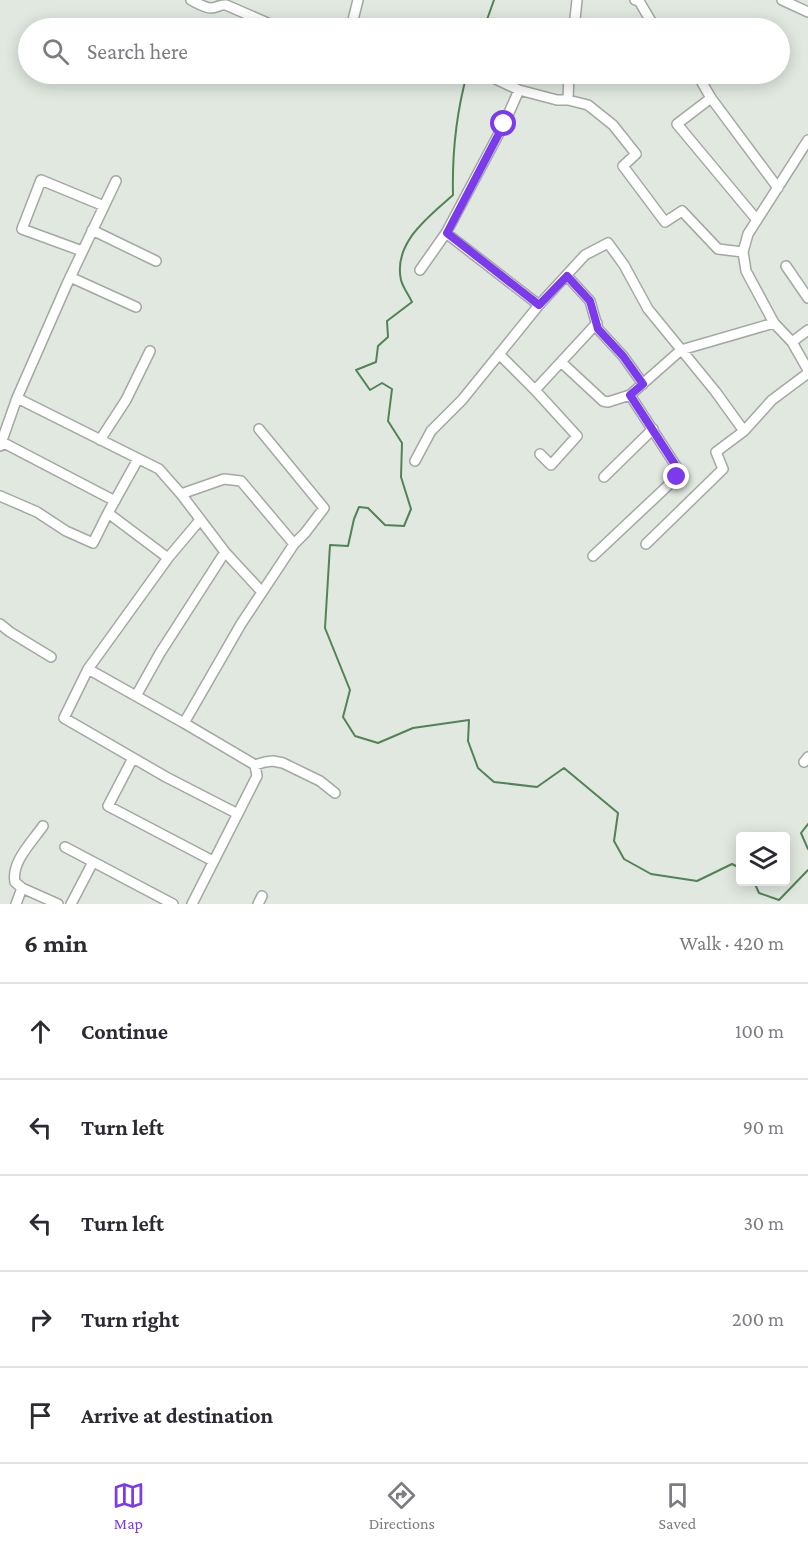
<!DOCTYPE html>
<html lang="en">
<head>
<meta charset="utf-8">
<style>
	:root { --surface:#fff; --page:#f2f2f3; --text:#2b2b33; --muted:#7c7c81; --line:#e1e1e2; --accent:#7c3aed }
	body { margin:0; font-family:"Crimson Pro",serif; background:var(--page); color:var(--text) }
	.controls { position:absolute; right:18px; bottom:18px; display:grid; overflow:hidden; border-radius:6px; box-shadow:0 3px 15px #0003 }
	.controls button { width:54px; height:54px; display:grid; place-items:center; padding:0; border:0; border-bottom:2px solid var(--line); background:var(--surface); color:var(--text); font:30px sans-serif }
	.stop { position:absolute; width:18px; height:18px; margin:-14px; border:4px solid #7c3aed; border-radius:50%; background:#fff }
	.stop.end { background:#7c3aed; border-color:#fff; box-shadow:0 2px 6px #0008 }
	.list { margin:0; padding:0; list-style:none }
	h2 { display:flex; justify-content:space-between; align-items:center; height:78px; margin:0; padding:0 24px; font-size:26px }
	h2 small { font-size:20px; font-weight:400; color:var(--muted) }
	.list li { display:grid; grid-template-columns:39px 1fr auto; gap:18px; align-items:center; box-sizing:border-box; height:96px; padding:0 24px; border-top:2px solid var(--line) }
	.list b { display:block; font-size:22px; white-space:nowrap }
	.list em { font-size:20px; font-style:normal; color:var(--muted) }
	.icon { flex:none; width:33px; height:33px; fill:none; stroke:currentColor; stroke-width:2; stroke-linecap:round; stroke-linejoin:round }
	.map { position:relative; flex:none; width:808px; height:904px; overflow:hidden }
	.search { position:absolute; background:var(--surface); box-shadow:0 3px 15px #0003; left:18px; right:18px; top:18px; height:66px; display:flex; align-items:center; gap:15px; box-sizing:border-box; padding:0 21px; border-radius:33px; color:var(--muted); font-size:22px }
	.sheet { height:558px; background:var(--surface) }
	nav { display:flex; justify-content:space-around; align-items:center; box-sizing:border-box; height:84px; border-top:2px solid var(--line); background:var(--surface); font-size:16px; color:var(--muted) }
	nav a { display:grid; justify-items:center; gap:3px }
	nav .on { color:var(--accent) }
	.map>svg:first-child { display:block }
	.lines { fill:none; stroke-linecap:round; stroke-linejoin:round }
	.stream { stroke:#518356; stroke-width:2 }
	.street-casing { stroke:#a2a9a2; stroke-width:12 }
	.street { stroke:#fff; stroke-width:9 }
	.route { stroke:#7c3aed; stroke-width:8 }
</style>
</head>
<body>
<div class="map">
<svg width="808" height="904" viewBox="0 0 808 904">
	<rect width="100%" height="100%" fill="#e0e8e0"/>
	<g class="lines">
		<path class="stream" d="M484 28 494 0
			M467 74C456 114 452 153 453 195 428 217 393 243 401 280 403 288 409 295 412 302L387 321 388 337 378 346 376 362 356 370 370 390 382 383 392 389 388 421 402 443 401 477 411 509 404 526 385 525 368 508 359 507 354 519 348 546 330 545 325 628 350 690 343 717 355 736 378 743 413 728 469 720 468 741 478 768 494 782 537 787 564 768 618 813 614 841 624 859 651 874 697 881 732 864 740 868
			M808 824 801 833 808 849
			M754 882 759 893 779 900 808 870"/>
		<defs>
			<path id="street" d="M191 0C197 3 205 8 211 8 217 8 220 4 226 5L279 28
				M635 0 639 1 655 28
				M782 0 808 12
				M351 28 358 0
				M574 28 577 0
				M485 74 519 90 557 100H568L588 105 613 125 636 154 623 166 665 222 682 211 718 249 743 252
				M697 74 711 98 778 188
				M711 98 677 124 757 220
				M568 100 569 74
				M808 140 748 234 743 252 746 271 774 323 792 342 808 370
				M116 181 67 284 17 398 159 469 181 494 224 479 241 481 294 544 241 624 184 723 255 765 257 776 192 904
				M92 230 156 261
				M446 233 539 305
				M82 251 22 229 41 180 104 206
				M786 266 808 298
				M420 270 446 233 504 124 519 90
				M567 276 590 301 598 329 623 356 643 384
				M70 277 136 307
				M792 342 808 330
				M499 354 535 390
				M561 362 603 401 608 402 630 395
				M259 429 324 508 305 533 294 544
				M744 431 772 400 808 373
				M100 440 126 400 150 351
				M2 442 115 501
				M0 446 17 398
				M540 454 551 465 577 436 535 390 597 323
				M138 459 108 513 168 558 200 520
				M415 461 431 431 462 400 539 305 585 255 608 243 624 265 648 309 715 391 744 431 716 452 723 469 646 544
				M604 477 653 429
				M181 494 225 552 262 592
				M0 496 37 512 66 531 93 543 108 513
				M593 556 677 477 678 473 676 466 630 395 681 350 774 323
				M0 624 10 632 51 657
				M88 669 168 558
				M136 696 160 653 225 552
				M184 723 88 669 64 718 166 777 238 814
				M133 758 108 806 213 861
				M804 762 808 757
				M255 765 265 762 273 761 283 763 320 781 335 793
				M65 847 173 904
				M22 888 15 882C11 862 32 842 43 826
				M16 904 22 888 58 904
				M71 904 93 862
				M258 904 262 896"/>
		</defs>
		<use href="#street" class="street-casing"/>
		<use href="#street" class="street"/>
	</g>
	<g class="lines">
		<path class="route" d="M504 124 447 233 539 305 567 276 590 301 598 329 623 356 643 384 630 395 676 466 678 472 677 477"/>
	</g>
</svg>
<div class="controls">
<button><svg class="icon" aria-label="layers" viewBox="0 0 24 24"><path d="M12 4l9 5-9 5-9-5zM3 14l9 5 9-5"/></svg></button>
</div>
<div class="stop" style="left:504px;top:124px"></div>
<div class="stop end" style="left:677px;top:477px"></div>
<div class="search"><svg class="icon" aria-label="search" viewBox="0 0 24 24"><circle cx="10" cy="10" r="6"/><path d="M15 15l6 6"/></svg>Search here</div>
</div>
<section class="sheet">
<h2>6 min<small>Walk · 420 m</small></h2>
<ul class="list">
<li><svg class="icon" aria-label="ahead" viewBox="0 0 24 24"><path d="M12 20V5M6 11l6-6 6 6"/></svg><div><b>Continue</b></div><em>100 m</em></li>
<li><svg class="icon" aria-label="left" viewBox="0 0 24 24"><path d="M17 20v-9H6M10 6l-5 5 5 5"/></svg><div><b>Turn left</b></div><em>90 m</em></li>
<li><svg class="icon" aria-label="left" viewBox="0 0 24 24"><path d="M17 20v-9H6M10 6l-5 5 5 5"/></svg><div><b>Turn left</b></div><em>30 m</em></li>
<li><svg class="icon" aria-label="right" viewBox="0 0 24 24"><path d="M7 20v-9h11M14 6l5 5-5 5"/></svg><div><b>Turn right</b></div><em>200 m</em></li>
<li><svg class="icon" aria-label="arrive" viewBox="0 0 24 24"><path d="M6 21V4h12l-3 4 3 4H6"/></svg><div><b>Arrive at destination</b></div></li>
</ul>
</section>
<nav>
<a class="on"><svg class="icon" aria-label="map" viewBox="0 0 24 24"><path d="M3 6l6-2 6 2 6-2v14l-6 2-6-2-6 2zM9 4v14M15 6v14"/></svg>Map</a>
<a><svg class="icon" aria-label="directions" viewBox="0 0 24 24"><path d="M12 3l9 9-9 9-9-9zM9 14v-3h6M13 9l2 2-2 2"/></svg>Directions</a>
<a><svg class="icon" aria-label="saved" viewBox="0 0 24 24"><path d="M7 4h10v16l-5-4-5 4z"/></svg>Saved</a>
</nav>
</body>
</html>
